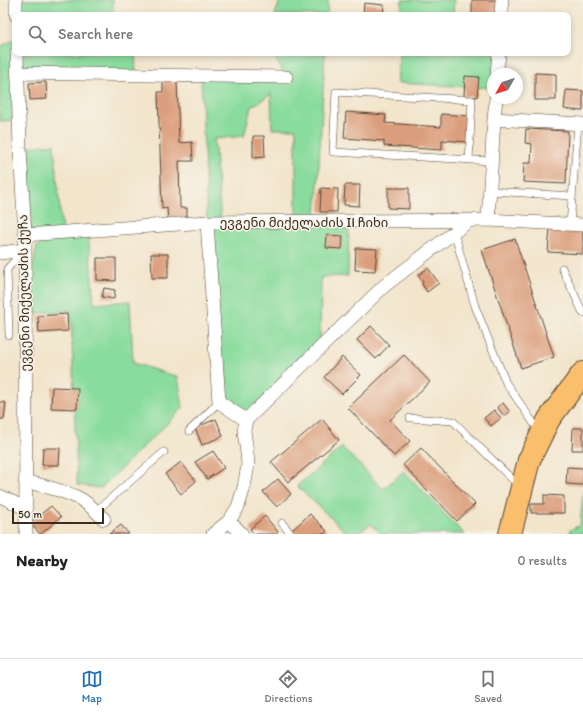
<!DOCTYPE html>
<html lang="en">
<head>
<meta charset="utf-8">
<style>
	:root { --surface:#fff; --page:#f2f2f2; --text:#222; --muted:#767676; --line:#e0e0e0; --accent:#1f6fb2 }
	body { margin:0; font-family:Itim,"Noto Sans Georgian",sans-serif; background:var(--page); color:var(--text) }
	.compass { position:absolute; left:487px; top:68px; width:36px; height:36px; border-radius:50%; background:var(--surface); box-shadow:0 2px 6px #0003; rotate:231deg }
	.scale { position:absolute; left:12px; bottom:10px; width:92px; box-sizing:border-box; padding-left:4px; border:2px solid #3b2a1e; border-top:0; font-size:11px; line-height:14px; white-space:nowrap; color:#3b2a1e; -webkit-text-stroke:3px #f7f3e8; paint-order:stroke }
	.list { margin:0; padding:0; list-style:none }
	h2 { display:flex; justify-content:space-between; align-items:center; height:52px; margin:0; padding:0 16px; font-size:17px }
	h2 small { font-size:13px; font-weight:400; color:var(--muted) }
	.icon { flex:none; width:22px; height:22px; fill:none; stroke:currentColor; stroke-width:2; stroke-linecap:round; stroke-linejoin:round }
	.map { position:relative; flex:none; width:583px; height:534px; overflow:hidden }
	.search { position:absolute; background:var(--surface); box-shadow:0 2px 6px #0003; left:12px; right:12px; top:12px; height:44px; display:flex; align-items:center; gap:10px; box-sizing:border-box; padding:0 14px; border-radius:8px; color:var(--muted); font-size:15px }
	.sheet { height:124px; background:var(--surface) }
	nav { display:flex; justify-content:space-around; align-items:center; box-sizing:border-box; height:56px; border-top:1px solid var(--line); background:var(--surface); font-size:11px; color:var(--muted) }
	nav a { display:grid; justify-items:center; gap:2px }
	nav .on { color:var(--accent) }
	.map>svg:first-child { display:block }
	.green { fill:#89dc9d; stroke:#62835e; fill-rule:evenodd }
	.building { fill:#db9e7c }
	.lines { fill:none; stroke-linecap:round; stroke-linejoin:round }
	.service-casing { stroke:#564638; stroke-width:8 }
	.minor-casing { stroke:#564638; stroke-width:14 }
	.trunk-casing { stroke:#564638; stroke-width:24 }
	.service { stroke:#fff; stroke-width:7 }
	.minor { stroke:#fff; stroke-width:13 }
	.trunk { stroke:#f9bf6d; stroke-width:22 }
	.labels { text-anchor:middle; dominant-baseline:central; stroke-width:3; stroke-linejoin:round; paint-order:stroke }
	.street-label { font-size:13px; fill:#3b2a1e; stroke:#f7f3e8 }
</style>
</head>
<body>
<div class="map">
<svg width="583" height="534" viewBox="0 0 583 534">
	<rect width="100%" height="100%" fill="#f7f3e8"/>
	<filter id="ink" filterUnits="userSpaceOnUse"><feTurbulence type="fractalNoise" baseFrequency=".025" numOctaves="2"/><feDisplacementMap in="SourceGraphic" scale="8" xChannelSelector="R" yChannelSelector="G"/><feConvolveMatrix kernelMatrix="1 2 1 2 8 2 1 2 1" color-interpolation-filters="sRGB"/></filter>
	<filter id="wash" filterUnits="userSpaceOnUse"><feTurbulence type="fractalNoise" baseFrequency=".012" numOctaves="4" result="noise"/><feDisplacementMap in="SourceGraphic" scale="16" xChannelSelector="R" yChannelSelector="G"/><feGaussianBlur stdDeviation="0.9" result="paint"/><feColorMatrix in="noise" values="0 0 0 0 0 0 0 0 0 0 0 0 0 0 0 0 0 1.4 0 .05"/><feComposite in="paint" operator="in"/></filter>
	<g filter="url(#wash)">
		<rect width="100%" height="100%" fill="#f2e5cc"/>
		<path class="green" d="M16 0H113V15H16Z
			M280 0H328L327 15H275Z
			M402 0H454L453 15H401Z
			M15 39 19 120 0 121V47Z
			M18 53H135L136 75 20 70Z
			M274 53H325L316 221H349L348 276 321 277 320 348 246 420 219 402 207 222 201 76 286 77 274 56ZM271 94 272 129H296V222H221L214 139 244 136 251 107Z
			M399 53H499L493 74V88L397 83Z
			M54 144 62 232 88 231 94 304 130 301 133 363 178 377 183 408 101 488 77 485 71 311 24 314 37 246 61 233 31 231 20 148Z
			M342 447 383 489 404 471 464 534H381L371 524 356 534H348L297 486Z
			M583 491V534H570V530L580 525Z"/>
		<g id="blocks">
			<path class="building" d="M472 0H498V15H472Z
				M364 3 384 5 383 15H363Z
				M171 53H186L185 56 171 54Z
				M535 73 556 74V100H535Z
				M465 76 479 77 477 97 464 96Z
				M163 80H177L179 143 192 142 193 161H179L180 208H187V221L168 222 167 208 162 209 158 92H163Z
				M46 82 47 99 30 100 29 83Z
				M566 90 583 91V111L564 109Z
				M346 112 386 115 385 123 441 127V114L469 116 467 142 442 140V150L384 146V141L344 138Z
				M526 129 568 131 566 184 523 182 524 163H531L532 144 525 143Z
				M253 136H264L265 157 253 158Z
				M345 185H360L359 206 344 205Z
				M321 188 338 189 337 212H320Z
				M388 188H409V209L388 208Z
				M550 228 583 230V254L548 252Z
				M327 235 343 236 342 249 326 248Z
				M515 239 554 357 521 368 482 250Z
				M356 248 377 249 375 271 355 270Z
				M151 254H168V278H152Z
				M97 258H116V281L97 280Z
				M428 268 439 283 427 292 422 284 423 283 418 275Z
				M104 288 115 290 114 299 102 297Z
				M67 314 68 331 39 333 38 316Z
				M371 326 389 345 376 359 357 340Z
				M404 355 430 382 390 420 410 441 394 456 348 408Z
				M342 357 361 375 342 394 324 377Z
				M52 387 78 388 77 409 51 408Z
				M0 402 6 403 4 419H0Z
				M503 403 510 412 504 416 497 407Z
				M494 410 501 418 491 426 484 418Z
				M216 419 223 436 202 445 195 428Z
				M322 419 339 440 288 482 271 462Z
				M573 428H583V450H572Z
				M43 448H60L59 465H42Z
				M421 448 475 504 457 521 403 465Z
				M213 451 224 468 207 479 195 462Z
				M181 462 196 481 181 494 165 474Z
				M567 467 583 468V485L566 484Z
				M278 479 291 494 277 507 263 492Z
				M544 495 564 496V513H531V504H544Z
				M51 506 61 517 41 534H40L30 523Z
				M310 514 327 531 324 534H295L292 530Z
				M265 516 278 532 276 534H254L250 529Z
				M121 525 129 534H109Z"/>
		</g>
	</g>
	<g filter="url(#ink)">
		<use href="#blocks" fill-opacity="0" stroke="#564638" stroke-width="1"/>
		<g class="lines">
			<defs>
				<path id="service" d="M469 160 472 100 336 92 333 152 492 161
					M490 191 572 196
					M570 225 578 123
					M454 232 475 306 506 383 539 431
					M562 268 583 313
					M9 335 7 269 23 251
					M410 418 453 421 518 485
					M189 431 219 402
					M96 511 164 452
					M282 523 291 534"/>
				<path id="minor" d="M16 0V15
					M501 15 502 0
					M17 53 20 148 25 235 26 534
					M17 73 286 77
					M497 74 499 53
					M496 98 494 119 583 124
					M488 220 494 119
					M207 222 219 402 246 420
					M25 235 207 222 488 220 583 225
					M0 253 24 250
					M25 481C42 486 68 491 82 500 91 506 97 512 104 519
					M0 496 25 508
					M229 521 242 534
					M213 534 229 521 238 507 244 487 248 465 247 453 244 431 246 420 384 286 470 220"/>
				<path id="trunk" d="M510 534 529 460 549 419 583 373"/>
			</defs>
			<use href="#service" class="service-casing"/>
			<use href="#minor" class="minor-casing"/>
			<use href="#trunk" class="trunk-casing"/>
			<use href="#service" class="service"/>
			<use href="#minor" class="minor"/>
			<use href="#trunk" class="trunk"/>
		</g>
	</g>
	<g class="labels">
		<g class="street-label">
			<text x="304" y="222">ევგენი მიქელაძის II ჩიხი</text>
			<text transform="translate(24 293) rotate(-91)">ევგენი მიქელაძის ქუჩა</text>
		</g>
	</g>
</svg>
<svg class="compass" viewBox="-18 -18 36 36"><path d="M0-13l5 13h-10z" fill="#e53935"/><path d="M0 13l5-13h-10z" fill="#767676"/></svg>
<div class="scale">50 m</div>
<div class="search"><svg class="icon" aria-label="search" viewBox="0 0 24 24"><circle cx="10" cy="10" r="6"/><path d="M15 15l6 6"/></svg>Search here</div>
</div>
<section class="sheet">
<h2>Nearby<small>0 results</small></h2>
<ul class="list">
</ul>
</section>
<nav>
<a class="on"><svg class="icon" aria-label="map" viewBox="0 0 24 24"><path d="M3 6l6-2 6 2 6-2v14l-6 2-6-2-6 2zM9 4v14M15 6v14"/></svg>Map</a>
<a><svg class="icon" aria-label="directions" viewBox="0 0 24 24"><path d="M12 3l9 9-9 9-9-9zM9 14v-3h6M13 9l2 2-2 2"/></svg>Directions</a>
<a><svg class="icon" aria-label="saved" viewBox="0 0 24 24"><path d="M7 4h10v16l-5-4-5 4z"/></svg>Saved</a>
</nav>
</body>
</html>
